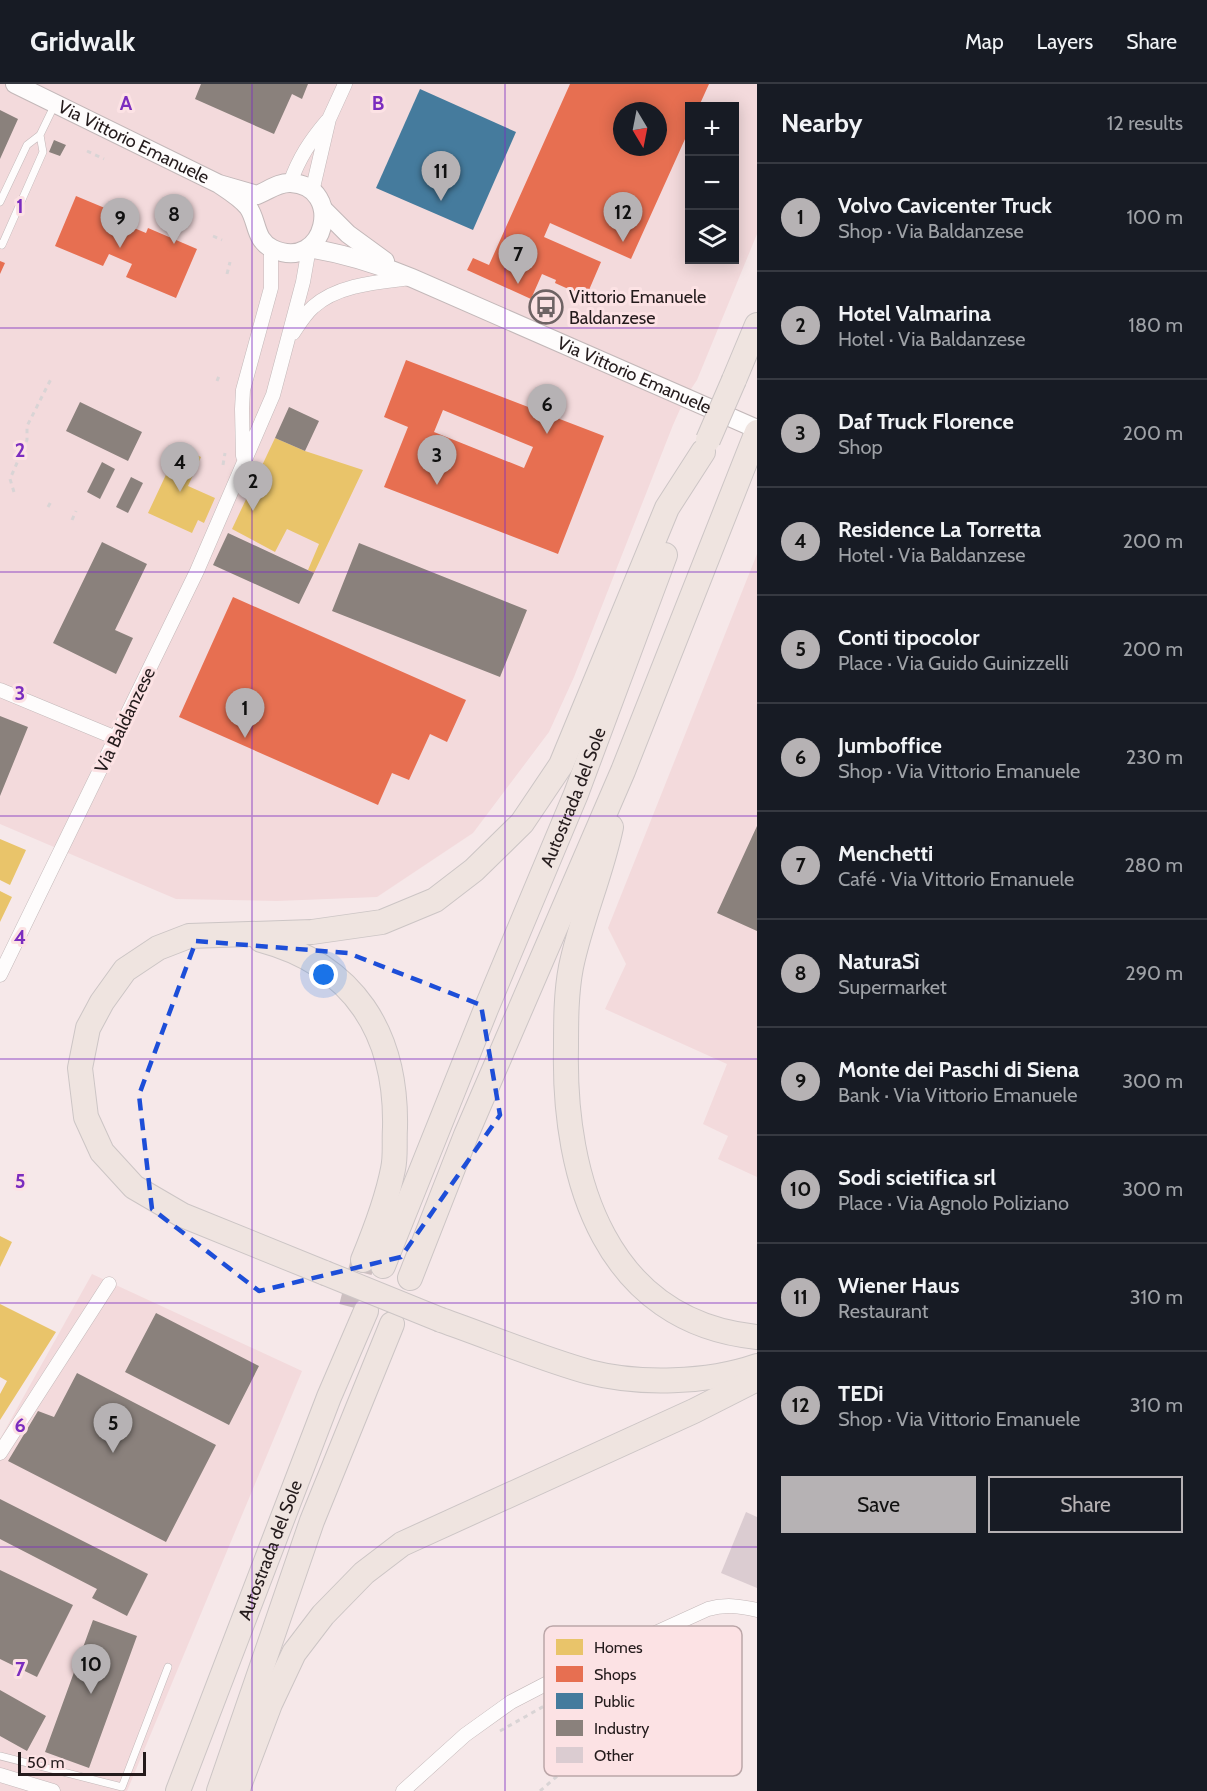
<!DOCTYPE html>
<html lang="en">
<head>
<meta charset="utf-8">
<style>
	:root { --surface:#171b24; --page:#20242c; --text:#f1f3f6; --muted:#9ea1a6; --line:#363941; --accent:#b6b2b4 }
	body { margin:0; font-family:Cabin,sans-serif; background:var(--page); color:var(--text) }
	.controls { position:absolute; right:18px; top:18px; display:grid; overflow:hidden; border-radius:0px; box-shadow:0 3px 15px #0003 }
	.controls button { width:54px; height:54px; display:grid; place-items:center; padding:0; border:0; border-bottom:2px solid var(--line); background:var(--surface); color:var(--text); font:30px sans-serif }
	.compass { position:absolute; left:613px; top:18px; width:54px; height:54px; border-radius:50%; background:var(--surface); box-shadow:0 3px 15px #0003; rotate:170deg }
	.scale { position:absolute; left:18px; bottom:15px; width:128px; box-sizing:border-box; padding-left:6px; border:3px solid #241b1c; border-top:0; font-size:16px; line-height:21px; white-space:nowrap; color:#241b1c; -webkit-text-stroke:4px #fce2e4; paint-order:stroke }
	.you { position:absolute; left:324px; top:891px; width:21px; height:21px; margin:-15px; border:4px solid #fff; border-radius:50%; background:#1a73e8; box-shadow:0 0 0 9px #1a73e833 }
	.badge { display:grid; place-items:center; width:39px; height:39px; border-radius:50%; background:var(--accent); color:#111; font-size:20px; font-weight:700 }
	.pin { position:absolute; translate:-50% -50px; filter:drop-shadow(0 2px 3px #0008) }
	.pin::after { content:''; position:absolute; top:32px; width:21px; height:18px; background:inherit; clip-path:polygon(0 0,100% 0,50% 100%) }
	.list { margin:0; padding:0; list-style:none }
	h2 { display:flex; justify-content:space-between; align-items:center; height:78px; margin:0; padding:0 24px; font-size:26px }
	h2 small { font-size:20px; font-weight:400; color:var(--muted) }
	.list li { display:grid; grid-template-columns:39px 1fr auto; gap:18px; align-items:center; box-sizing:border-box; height:108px; padding:0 24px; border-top:2px solid var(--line) }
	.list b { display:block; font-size:22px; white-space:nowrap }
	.list p { margin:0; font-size:20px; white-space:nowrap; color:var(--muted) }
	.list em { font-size:20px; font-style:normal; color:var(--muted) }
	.actions { display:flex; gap:12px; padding:18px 24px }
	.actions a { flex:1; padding:14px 0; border:2px solid var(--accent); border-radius:0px; text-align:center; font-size:21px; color:var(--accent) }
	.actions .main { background:var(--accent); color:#111 }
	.icon { flex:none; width:33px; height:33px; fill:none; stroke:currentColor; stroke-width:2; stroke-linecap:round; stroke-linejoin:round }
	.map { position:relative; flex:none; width:757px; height:1707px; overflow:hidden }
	header { display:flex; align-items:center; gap:36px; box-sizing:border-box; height:84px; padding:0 30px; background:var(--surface); border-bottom:2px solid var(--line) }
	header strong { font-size:28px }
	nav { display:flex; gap:33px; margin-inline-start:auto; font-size:21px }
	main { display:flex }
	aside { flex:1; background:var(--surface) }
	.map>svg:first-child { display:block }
	.built { fill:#f3dadc; fill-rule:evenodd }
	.homes { fill:#e9c46a }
	.shops { fill:#e76f51; fill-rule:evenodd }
	.public { fill:#457b9d }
	.industry { fill:#8a817c }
	.building { fill:#dbccd1 }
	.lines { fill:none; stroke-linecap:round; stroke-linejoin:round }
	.highway-tunnel { stroke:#ccbfc0; stroke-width:24; stroke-dasharray:24 12; stroke-linecap:butt }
	.lane-casing { stroke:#c3b8b9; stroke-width:8 }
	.street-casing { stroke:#c3b8b9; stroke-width:15 }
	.secondary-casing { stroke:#c3b8b9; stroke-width:20 }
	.highway-casing { stroke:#ccc5c5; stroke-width:26 }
	.path { stroke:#d9d4d5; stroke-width:3; stroke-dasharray:4.5 4.5; stroke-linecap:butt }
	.lane { stroke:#fefcfc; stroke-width:7 }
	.street { stroke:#fefcfc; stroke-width:14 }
	.secondary { stroke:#fefcfc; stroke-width:18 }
	.highway { stroke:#efe4e0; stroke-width:24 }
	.highway-bridge-casing { stroke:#ccc5c5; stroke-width:26; stroke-linecap:butt }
	.highway-bridge { stroke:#efe4e0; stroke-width:24 }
	.marked { fill:none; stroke:#1d4ed8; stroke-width:4.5; stroke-dasharray:12 8; stroke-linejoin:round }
	.grid { fill:none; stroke:#7b2cbf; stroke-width:1.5; stroke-opacity:0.55 }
	.labels { text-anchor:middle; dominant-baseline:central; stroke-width:6; stroke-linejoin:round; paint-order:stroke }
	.street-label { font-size:18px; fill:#241b1c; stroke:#fce2e4 }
	.poi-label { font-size:18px; fill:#241b1c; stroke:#fce2e4; text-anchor:start }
	.key { fill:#fce2e4; stroke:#bba6a8; stroke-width:1.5 }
	.key-label { font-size:16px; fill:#241b1c }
	.grid-label { font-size:20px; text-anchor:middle; font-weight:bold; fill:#7b2cbf; stroke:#fce2e4; stroke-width:6; stroke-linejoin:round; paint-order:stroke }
</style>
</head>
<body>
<header>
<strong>Gridwalk</strong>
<nav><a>Map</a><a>Layers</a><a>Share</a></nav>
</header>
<main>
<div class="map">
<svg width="757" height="1707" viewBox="0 0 757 1707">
	<rect width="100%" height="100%" fill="#f6e8e9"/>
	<path class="built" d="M0 0H757V150L697 296 685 314 673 341 574 593 549 648 473 749 377 813 277 817 176 815 0 740ZM690 22H734V176H690ZM622 27H658V63H622Z
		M757 470V1093L718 1075 728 1052 703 1040 727 980 605 925 626 880 608 844Z
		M92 1190 302 1287 127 1707H0V1355Z"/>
	<path class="homes" d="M275 354 305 367 363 386 314 489 308 486 319 460 287 445 275 468 232 445Z
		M179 363 201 373 188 402 215 414 204 439 198 436 192 449 148 429Z
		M0 755 26 766 10 801 0 796Z
		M0 807 12 813 0 838Z
		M0 1152 12 1158 0 1183Z
		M0 1220 56 1248 0 1336V1310L7 1297 0 1293Z"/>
	<path class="shops" d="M570 0H709L699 22H690V44L631 175 550 139 544 153 601 178 586 213 555 199 556 196 542 190 531 215 467 186 473 174 489 181ZM622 27H658V63H622Z
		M76 112 124 132 122 139 146 149 148 144 197 165 176 214 126 193 132 180 109 170 103 182 55 162Z
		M0 177 5 179 0 190Z
		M406 276 604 352 558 470 384 403 408 343 384 333ZM443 326 533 363 524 384 434 348Z
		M233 513 466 616 447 658 430 650 409 696 392 689 378 721 179 633Z"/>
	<path class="public" d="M420 5 516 48 473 146 376 104Z"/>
	<path class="industry" d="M201 0H308L302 15 292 10 274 50 195 15Z
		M0 26 18 35 0 75Z
		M54 56 66 61 60 72 49 68Z
		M80 318 142 348 128 377 66 347Z
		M289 323 319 337 305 367 275 354Z
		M102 378 115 385 100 415 87 408Z
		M131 393 143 399 128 429 116 423Z
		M228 449 314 489 299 520 213 481Z
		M102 458 147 480 115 546 133 554 116 590 53 559Z
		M359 459 527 526 500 593 332 527Z
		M0 632 28 643 0 712Z
		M757 742V847L717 829Z
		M156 1229 259 1282 229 1341 125 1288Z
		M77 1289 216 1361 166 1458 8 1377 38 1327 54 1333Z
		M0 1415 148 1490 127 1532 92 1514 97 1505 0 1455Z
		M0 1486 73 1521 37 1593 0 1575Z
		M93 1536 137 1552 89 1684 45 1668Z
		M0 1606 46 1632 27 1667 0 1652Z"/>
	<path class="building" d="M746 1428 757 1433V1504L721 1489Z"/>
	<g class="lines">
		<path class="highway-tunnel" d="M351 1223 363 1176"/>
		<defs>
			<path id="lane" d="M0 118 27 61 40 51 55 20
				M0 160 2 161 43 68 40 51
				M0 1672 122 1703 168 1583"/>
			<path id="street" d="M290 99C299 74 310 57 327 37
				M312 108 329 35 345 0
				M293 249C299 240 305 230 313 223 338 200 380 198 411 194
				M243 372 242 325 243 306 271 204V164
				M0 606 116 654
				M0 891 197 487 273 311 303 198 309 164
				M0 1369 109 1200
				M0 1691 53 1707
				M403 1707 465 1651 511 1618 565 1590 708 1525C725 1520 740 1522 757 1526"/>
			<g id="secondary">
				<path id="s1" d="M15 0 219 100 257 111C268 107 278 98 291 99 345 102 326 189 273 165 254 156 258 137 248 123 241 114 228 106 219 100"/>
				<path d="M323 125 348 150 385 177"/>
				<path id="s2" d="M309 164C345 170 378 180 412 194L757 345"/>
			</g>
			<g id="highway">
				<path d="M734 296 757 241"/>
				<path d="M611 743C601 791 581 835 571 883 566 909 566 937 566 964 563 1095 606 1238 757 1253"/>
				<path d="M261 856C354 881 397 949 395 1044 394 1057 396 1072 393 1085 387 1116 375 1147 363 1176"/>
				<path id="s3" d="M383 1182 486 925 576 710 665 471"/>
				<path d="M325 1189 182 1131 134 1103 102 1068 86 1033 80 984 88 944 102 918 125 886 158 864 189 852 312 848 382 838 435 816 474 786 522 739 561 681 667 424 703 368"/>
				<path d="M410 1194 466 1051 623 687 757 348"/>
				<path d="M441 1236C490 1253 539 1274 589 1288 639 1301 708 1299 757 1282"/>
				<path id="s4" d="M178 1707 329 1313 366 1227"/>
				<path d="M219 1707 312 1437 392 1240"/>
				<path d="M237 1707 270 1620 294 1569 323 1531 364 1489 402 1460 694 1327 757 1295"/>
			</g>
		</defs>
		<use href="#lane" class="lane-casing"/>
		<use href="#street" class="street-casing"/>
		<use href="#secondary" class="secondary-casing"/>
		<use href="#highway" class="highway-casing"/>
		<path class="path" d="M87 67 104 75
			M213 152 222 156
			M227 190 230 178
			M217 297 219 292
			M223 381 225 369
			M14 408 10 395 27 356V342L52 293
			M48 423 52 416
			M72 436 76 427
			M500 1647 583 1600
			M540 1707 623 1635 671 1586 673 1558"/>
		<use href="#lane" class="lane"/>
		<use href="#street" class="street"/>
		<use href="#secondary" class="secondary"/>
		<use href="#highway" class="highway"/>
		<defs>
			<path id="highway-bridge" d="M708 356 734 296
				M325 1189 441 1236"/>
		</defs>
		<use href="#highway-bridge" class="highway-bridge-casing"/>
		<use href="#highway-bridge" class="highway-bridge"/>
	</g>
	<path class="marked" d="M196 857 348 869 481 921 500 1031 401 1173 259 1207 152 1125 139 1011Z"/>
	<path class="grid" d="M252 0V1707M505 0V1707M0 244H757M0 488H757M0 732H757M0 975H757M0 1219H757M0 1463H757"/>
	<defs>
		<symbol id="bus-ring" viewBox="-11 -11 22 22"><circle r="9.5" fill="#fce2e4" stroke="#6e6364" stroke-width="1.5"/><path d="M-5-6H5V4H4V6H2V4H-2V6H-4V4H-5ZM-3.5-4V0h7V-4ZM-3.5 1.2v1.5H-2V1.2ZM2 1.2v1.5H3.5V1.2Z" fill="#6e6364"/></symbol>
	</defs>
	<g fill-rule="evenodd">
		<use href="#bus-ring" x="527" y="204" width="38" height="38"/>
	</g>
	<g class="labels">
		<g class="street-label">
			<text stroke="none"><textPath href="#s1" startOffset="132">Via Vittorio Emanuele</textPath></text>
			<text stroke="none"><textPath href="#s2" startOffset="350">Via Vittorio Emanuele</textPath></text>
			<text transform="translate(125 636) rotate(-64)">Via Baldanzese</text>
			<text stroke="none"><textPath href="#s3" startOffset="506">Autostrada del Sole</textPath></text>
			<text stroke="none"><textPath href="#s4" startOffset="258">Autostrada del Sole</textPath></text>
		</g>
		<g class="poi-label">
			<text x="569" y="213">Vittorio Emanuele<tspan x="569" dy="21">Baldanzese</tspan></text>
		</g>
	</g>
	<rect x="544" y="1542" width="198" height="150" rx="9" class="key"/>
	<rect x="556" y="1555" width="27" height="16" fill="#e9c46a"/>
	<rect x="556" y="1582" width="27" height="16" fill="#e76f51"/>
	<rect x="556" y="1609" width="27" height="16" fill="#457b9d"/>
	<rect x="556" y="1636" width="27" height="16" fill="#8a817c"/>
	<rect x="556" y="1663" width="27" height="16" fill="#dbccd1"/>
	<g class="key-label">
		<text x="594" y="1569">Homes</text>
		<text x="594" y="1596">Shops</text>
		<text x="594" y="1623">Public</text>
		<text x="594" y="1650">Industry</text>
		<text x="594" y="1677">Other</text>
	</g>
	<g class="grid-label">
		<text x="126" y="26">A</text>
		<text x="378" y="26">B</text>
		<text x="20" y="129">1</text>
		<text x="20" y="373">2</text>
		<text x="20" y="616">3</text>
		<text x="20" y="860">4</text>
		<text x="20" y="1104">5</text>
		<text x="20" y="1348">6</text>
		<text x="20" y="1592">7</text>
	</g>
</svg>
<div class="controls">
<button>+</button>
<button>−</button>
<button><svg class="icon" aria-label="layers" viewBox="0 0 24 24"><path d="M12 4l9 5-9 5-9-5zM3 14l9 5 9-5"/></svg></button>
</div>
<svg class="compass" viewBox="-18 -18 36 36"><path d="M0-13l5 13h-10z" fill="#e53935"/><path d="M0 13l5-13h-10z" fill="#9ea1a6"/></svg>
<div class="scale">50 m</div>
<div class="you"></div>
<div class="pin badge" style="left:245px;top:654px">1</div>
<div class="pin badge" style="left:253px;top:427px">2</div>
<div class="pin badge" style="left:437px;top:401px">3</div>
<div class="pin badge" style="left:180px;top:408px">4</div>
<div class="pin badge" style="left:113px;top:1369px">5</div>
<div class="pin badge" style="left:547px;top:350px">6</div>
<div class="pin badge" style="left:518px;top:200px">7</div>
<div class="pin badge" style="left:174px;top:160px">8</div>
<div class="pin badge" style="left:120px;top:164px">9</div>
<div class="pin badge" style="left:91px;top:1610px">10</div>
<div class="pin badge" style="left:441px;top:117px">11</div>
<div class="pin badge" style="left:623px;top:158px">12</div>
</div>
<aside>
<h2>Nearby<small>12 results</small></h2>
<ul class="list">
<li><span class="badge">1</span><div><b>Volvo Cavicenter Truck</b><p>Shop · Via Baldanzese</p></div><em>100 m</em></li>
<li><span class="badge">2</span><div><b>Hotel Valmarina</b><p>Hotel · Via Baldanzese</p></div><em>180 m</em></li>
<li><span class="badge">3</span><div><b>Daf Truck Florence</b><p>Shop</p></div><em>200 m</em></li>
<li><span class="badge">4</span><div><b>Residence La Torretta</b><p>Hotel · Via Baldanzese</p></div><em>200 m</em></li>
<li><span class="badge">5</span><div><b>Conti tipocolor</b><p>Place · Via Guido Guinizzelli</p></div><em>200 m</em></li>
<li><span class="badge">6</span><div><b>Jumboffice</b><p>Shop · Via Vittorio Emanuele</p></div><em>230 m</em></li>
<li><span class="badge">7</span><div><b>Menchetti</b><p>Café · Via Vittorio Emanuele</p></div><em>280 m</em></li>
<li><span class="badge">8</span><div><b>NaturaSì</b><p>Supermarket</p></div><em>290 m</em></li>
<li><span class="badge">9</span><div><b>Monte dei Paschi di Siena</b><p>Bank · Via Vittorio Emanuele</p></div><em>300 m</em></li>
<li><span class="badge">10</span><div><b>Sodi scietifica srl</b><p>Place · Via Agnolo Poliziano</p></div><em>300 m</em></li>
<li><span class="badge">11</span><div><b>Wiener Haus</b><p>Restaurant</p></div><em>310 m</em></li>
<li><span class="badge">12</span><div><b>TEDi</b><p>Shop · Via Vittorio Emanuele</p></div><em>310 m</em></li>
</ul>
<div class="actions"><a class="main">Save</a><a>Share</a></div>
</aside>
</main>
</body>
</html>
